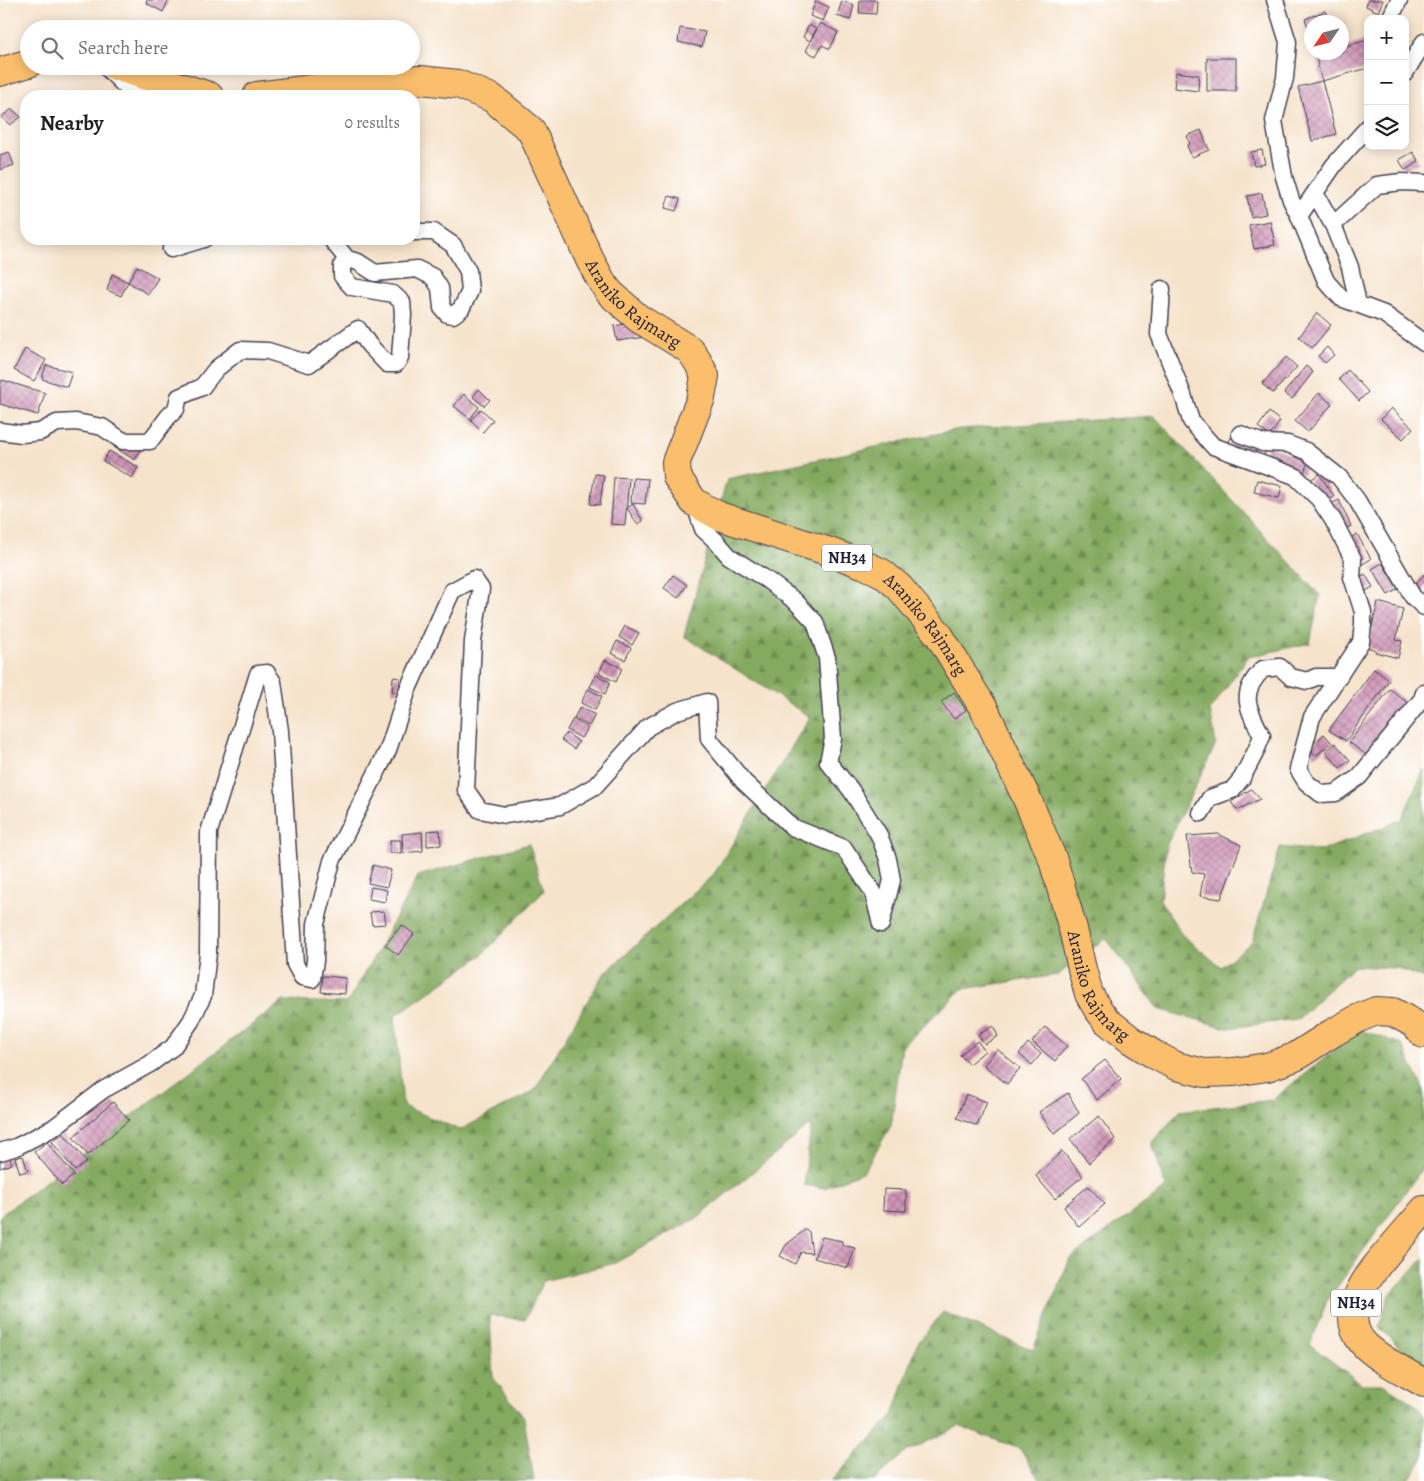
<!DOCTYPE html>
<html lang="en">
<head>
<meta charset="utf-8">
<style>
	:root { --surface:#fff; --page:#f6f6f6; --text:#202124; --muted:#757577; --line:#e0e0e0 }
	body { margin:0; font-family:Alegreya,serif; background:var(--page); color:var(--text) }
	.controls { position:absolute; right:15px; top:15px; display:grid; overflow:hidden; border-radius:10px; box-shadow:0 2px 12px #0003 }
	.controls button { width:45px; height:45px; display:grid; place-items:center; padding:0; border:0; border-bottom:1px solid var(--line); background:var(--surface); color:var(--text); font:25px sans-serif }
	.compass { position:absolute; left:1304px; top:15px; width:45px; height:45px; border-radius:50%; background:var(--surface); box-shadow:0 2px 12px #0003; rotate:235deg }
	.list { margin:0; padding:0; list-style:none }
	h2 { display:flex; justify-content:space-between; align-items:center; height:65px; margin:0; padding:0 20px; font-size:21px }
	h2 small { font-size:16px; font-weight:400; color:var(--muted) }
	.icon { flex:none; width:28px; height:28px; fill:none; stroke:currentColor; stroke-width:2; stroke-linecap:round; stroke-linejoin:round }
	.map { position:relative; flex:none; width:1424px; height:1481px; overflow:hidden }
	.search { position:absolute; background:var(--surface); box-shadow:0 2px 12px #0003; left:20px; top:20px; width:400px; height:55px; display:flex; align-items:center; gap:12px; box-sizing:border-box; padding:0 18px; border-radius:28px; color:var(--muted); font-size:19px }
	.panel { position:absolute; background:var(--surface); box-shadow:0 2px 12px #0003; left:20px; top:90px; width:400px; height:155px; border-radius:20px }
	.map>svg:first-child { display:block }
	.forest { fill:url(#forest-firs); stroke:#53664e }
	.building { fill:url(#building-cross-hatch) }
	.lines { fill:none; stroke-linecap:round; stroke-linejoin:round }
	.minor-casing { stroke:#423f51; stroke-width:19 }
	.trunk-casing { stroke:#423f51; stroke-width:30 }
	.minor { stroke:#fff; stroke-width:16 }
	.trunk { stroke:#fabe6d; stroke-width:28 }
	.labels { text-anchor:middle; dominant-baseline:central; stroke-width:4.5; stroke-linejoin:round; paint-order:stroke }
	.shield { fill:#fff; stroke:#646476; stroke-width:1 }
	.shield-label { font-size:16px; font-weight:bold; fill:#22223b }
	.street-label { font-size:18px; fill:#22223b; stroke:#fff }
</style>
</head>
<body>
<div class="map">
<svg width="1424" height="1481" viewBox="0 0 1424 1481">
	<defs>
		<pattern id="forest-firs" width="22" height="20" patternUnits="userSpaceOnUse" patternTransform="scale(1.25)"><rect width="22" height="20" fill="#84aa60"/><path d="M5 1l3.5 6h-7zM16 11l3.5 6h-7z" fill="#6c8a50"/></pattern>
		<pattern id="building-cross-hatch" width="8" height="8" patternUnits="userSpaceOnUse" patternTransform="scale(1.25)"><rect width="8" height="8" fill="#d096b7"/><path d="M0 0l8 8M0 8l8-8" fill="none" stroke="#a87a96"/></pattern>
	</defs>
	<rect width="100%" height="100%" fill="#fff"/>
	<filter id="ink" filterUnits="userSpaceOnUse"><feTurbulence type="fractalNoise" baseFrequency=".02" numOctaves="2"/><feDisplacementMap in="SourceGraphic" scale="10" xChannelSelector="R" yChannelSelector="G"/><feConvolveMatrix kernelMatrix="1 2 1 2 8 2 1 2 1" color-interpolation-filters="sRGB"/></filter>
	<filter id="wash" filterUnits="userSpaceOnUse"><feTurbulence type="fractalNoise" baseFrequency=".0096" numOctaves="4" result="noise"/><feDisplacementMap in="SourceGraphic" scale="20" xChannelSelector="R" yChannelSelector="G"/><feGaussianBlur stdDeviation="1.12" result="paint"/><feColorMatrix in="noise" values="0 0 0 0 0 0 0 0 0 0 0 0 0 0 0 0 0 1.4 0 .05"/><feComposite in="paint" operator="in"/></filter>
	<g filter="url(#wash)">
		<rect width="100%" height="100%" fill="#f6e3cb"/>
		<path class="forest" d="M1154 416 1320 595 1310 643 1248 657 1210 710 1216 744 1166 846 1160 900 1182 935 1221 967 1252 942 1280 847 1321 851 1401 820 1424 769V979L1398 968 1354 966 1298 1019 1227 1028 1158 1009 1106 938 1058 975 962 989 902 1047 891 1126 864 1171 825 1188 804 1185 811 1124 697 1218 615 1263 543 1281 525 1320 490 1315 493 1377 524 1418 534 1481H0V1216L283 1001 347 1003 377 952 418 876 529 844 544 891 482 955 395 1016 403 1106 460 1130 534 1091 603 975 714 874 810 717 684 636 727 479 959 429Z
			M1360 1030 1402 1044 1424 1090V1166L1327 1301 1310 1345 1362 1384H1383L1419 1407 1424 1417V1457L1408 1481H1040L1020 1449 959 1426 904 1453 874 1481H831L893 1415 917 1344 943 1312 1033 1350 1070 1258 1166 1188 1152 1142 1180 1111 1272 1100Z
			M1424 1258V1369L1420 1368 1379 1327 1389 1295Z"/>
		<g id="blocks">
			<path class="building" d="M147 0H169L163 12 146 3Z
				M860 0H877L876 14 859 13Z
				M1368 0H1383L1378 12 1366 6Z
				M816 1 829 7 823 21 810 16Z
				M842 1 854 5 850 20 837 16Z
				M1325 11 1330 22H1312L1311 35 1305 19Z
				M820 23 838 32 830 49 822 45 816 56 806 51Z
				M809 25 816 29 810 41 803 37Z
				M680 28 705 32 702 47 678 42Z
				M1368 40V68L1322 81 1336 134 1312 141 1298 87 1322 81 1315 54 1321 52H1342V47Z
				M1207 58H1236V91H1207Z
				M1176 72 1199 75 1198 91 1174 88Z
				M12 109 21 117 10 125 1 117Z
				M1201 130 1209 150 1192 157 1187 146 1190 144 1187 136Z
				M1262 150 1265 164 1254 166 1251 152Z
				M9 152 14 165 0 170V155Z
				M1413 152 1419 162 1405 170 1399 160Z
				M1262 193 1266 214 1251 217 1247 196Z
				M669 196 680 199 676 211 665 208Z
				M1270 221 1275 245 1254 249 1249 225Z
				M60 239H79L77 245Z
				M137 266 158 278 148 294 128 282Z
				M112 274 128 282 121 296 107 290Z
				M1317 313 1331 325 1312 348 1299 337Z
				M642 321 645 337 617 341 614 326Z
				M1327 347 1334 355 1325 363 1318 356Z
				M25 349 46 360 34 381 14 370Z
				M1286 357 1297 367 1273 393 1262 384Z
				M46 365 72 372 67 387 42 379Z
				M1306 366 1313 372 1292 399 1284 393Z
				M1348 370 1368 392 1359 401 1339 379Z
				M2 380 45 393 38 415 0 404V387Z
				M479 389 490 400 484 406 473 397Z
				M1319 393 1332 404 1308 432 1295 421Z
				M464 394 479 407 470 419 454 406Z
				M1391 408 1413 428 1403 439 1381 419Z
				M481 409 493 420 483 432 471 420Z
				M1269 412 1280 421 1270 436 1258 427Z
				M121 436 142 448 135 460 114 447Z
				M1230 438 1257 445 1255 455 1228 448Z
				M1268 445 1308 462 1303 475 1263 458Z
				M109 451 138 467 132 478 103 461Z
				M595 474 604 475 600 505 590 504Z
				M1319 474 1334 496 1325 502 1309 481Z
				M614 477 629 478 625 525 611 524Z
				M633 478 648 479 645 504 631 503Z
				M1257 480 1282 486 1279 498 1254 492Z
				M1339 500 1351 526 1341 531 1329 505Z
				M633 504 643 521 637 524 627 508Z
				M1357 534 1371 559 1361 565 1345 541Z
				M1382 563 1398 589 1388 595 1372 569Z
				M1365 574 1373 587 1362 593 1355 580Z
				M1424 574V592L1420 596 1412 589Z
				M673 575 687 585 678 598 664 588Z
				M1378 602 1403 609 1396 640 1402 641 1398 658 1375 652 1376 650 1367 647Z
				M625 626 639 633 632 645 619 637Z
				M617 641 631 648 625 660 611 653Z
				M605 660 622 668 616 682 599 673Z
				M1374 669 1389 680 1346 741 1329 730Z
				M596 675 610 682 605 694 590 687Z
				M393 677 400 678 399 692H392Z
				M588 689 602 696 595 710 581 703Z
				M1390 689 1409 704 1369 757 1349 742Z
				M954 692 966 710 954 719 941 702Z
				M580 707 595 715 589 726 574 718Z
				M573 719 588 728 581 738 567 730Z
				M567 733 579 742 574 749 561 740Z
				M1324 734 1332 743 1315 756 1309 748Z
				M1335 743 1350 760 1340 768 1326 752Z
				M1251 789 1260 799 1237 810 1231 802Z
				M440 830 441 845 427 846V831Z
				M422 832 423 851 403 853 402 834Z
				M1218 834 1241 845 1221 899 1200 896 1204 874 1192 872 1187 836Z
				M390 840H401V853H390Z
				M373 865 391 870 387 887 368 883Z
				M371 887 387 890 385 902 369 899Z
				M384 911 386 924 372 925 370 912Z
				M402 925 414 934 398 955 385 945Z
				M323 976 346 978 345 994 321 992Z
				M993 1026 998 1036 985 1044 978 1035Z
				M1045 1027 1067 1046 1055 1061 1032 1042Z
				M977 1041 985 1051 969 1064 960 1055Z
				M1028 1043 1041 1054 1032 1065 1019 1054Z
				M997 1049 1020 1068 1007 1084 984 1065Z
				M1105 1060 1121 1079 1097 1100 1081 1079Z
				M1068 1093 1079 1113 1054 1134 1039 1112Z
				M966 1094 987 1102 977 1126 957 1118Z
				M113 1102 129 1120 88 1155 73 1137Z
				M1099 1116 1115 1139 1089 1163 1070 1139Z
				M63 1133 87 1162 75 1171 52 1142Z
				M47 1142 74 1175 62 1185 34 1152Z
				M1062 1151 1083 1176 1055 1199 1036 1176Z
				M8 1152 12 1164 0 1168V1154Z
				M23 1156 28 1171 20 1173 15 1158Z
				M1088 1186 1105 1204 1079 1227 1064 1207Z
				M884 1189 906 1190V1211L883 1210Z
				M806 1229 809 1232 812 1253 801 1252 795 1264 780 1256 786 1245Z
				M822 1237 842 1241V1245L855 1248 848 1268 814 1258Z"/>
		</g>
	</g>
	<g filter="url(#ink)">
		<use href="#blocks" fill-opacity="0" stroke="#423f51" stroke-width="1"/>
		<g class="lines">
			<defs>
				<path id="minor" d="M1275 0 1288 42 1285 78 1274 121 1284 177 1291 200 1299 216
					M1390 19 1399 0
					M107 68 128 89 143 96
					M1405 73 1424 42
					M1368 127 1334 165 1299 216 1326 281 1341 298 1384 314 1424 343
					M1315 193 1333 225 1350 267 1358 304
					M1333 225 1377 185 1401 182 1424 183
					M331 239 347 259
					M171 249 204 239
					M1162 289 1159 334 1183 395 1191 421 1213 446 1295 476 1319 499 1333 520 1353 559 1352 577 1363 612V624L1361 642 1312 717 1298 769 1306 782 1321 794 1336 793 1359 777 1422 699 1424 693
					M0 431 22 434 40 432 57 423 76 422 102 427 123 441H150L168 417 176 409 179 397 202 387 216 369 240 350 268 351 309 364 358 329 369 345 387 364H396L400 358 403 315 402 302 393 294 352 287 342 276V265L347 259 358 262 375 273 417 269 433 277 440 288 442 308 447 314 453 315 461 309 470 291 468 271 453 245 434 232H414
					M1240 434 1263 443 1288 444 1306 451 1339 477 1357 500 1413 597 1424 607
					M1201 813 1210 798 1232 790 1242 778 1255 753 1262 736C1248 708 1238 694 1263 669L1280 667 1291 677 1307 681 1316 677H1339
					M0 1152 16 1147 53 1128 103 1090 150 1064 173 1047 191 1021 203 996 208 953 209 832 258 674 267 673 273 682 280 731 295 964 302 977 312 979 315 961 316 924 332 861 388 750 408 689 452 591 474 579 481 589 473 641 466 790 480 810 505 815 560 806 595 786 648 727 677 711 707 702 709 739 744 782 792 827 844 848 873 892 881 924 892 880 888 859 879 835 851 790 828 762 833 739 827 658 815 622 795 601 767 580 729 556 716 541 703 529 694 502"/>
				<g id="trunk">
					<path d="M115 66 209 96"/>
					<path d="M0 72 29 63"/>
					<path id="s1" d="M257 96 366 82 421 80 458 84 492 98 531 130 590 260 602 282 610 293 638 318 690 350 698 362 705 376 701 398 676 462 677 477 694 502 719 516 830 552 865 565 882 573 899 587 939 635 984 709 1028 801 1053 860 1073 929 1082 969 1089 994 1097 1008 1107 1021 1131 1040 1155 1055 1176 1066 1204 1073 1234 1072 1267 1067 1295 1057 1334 1032 1359 1018 1376 1011 1393 1012 1413 1023 1424 1034"/>
					<path d="M1424 1210C1414 1222 1404 1233 1394 1245 1373 1269 1335 1311 1363 1343 1375 1357 1407 1373 1424 1383"/>
				</g>
			</defs>
			<use href="#minor" class="minor-casing"/>
			<use href="#trunk" class="trunk-casing"/>
			<use href="#minor" class="minor"/>
			<use href="#trunk" class="trunk"/>
		</g>
	</g>
	<g class="labels">
		<g class="shield">
			<rect x="822" y="544.5" width="50" height="27" rx="4"/>
			<rect x="1331" y="1289.5" width="50" height="27" rx="4"/>
		</g>
		<g class="shield-label">
			<text x="847" y="558">NH34</text>
			<text x="1356" y="1303">NH34</text>
		</g>
		<g class="street-label">
			<text stroke="none"><textPath href="#s1" startOffset="495">Araniko Rajmarg</textPath></text>
			<text stroke="none"><textPath href="#s1" startOffset="1005">Araniko Rajmarg</textPath></text>
			<text stroke="none"><textPath href="#s1" startOffset="1410">Araniko Rajmarg</textPath></text>
		</g>
	</g>
</svg>
<div class="controls">
<button>+</button>
<button>−</button>
<button><svg class="icon" aria-label="layers" viewBox="0 0 24 24"><path d="M12 4l9 5-9 5-9-5zM3 14l9 5 9-5"/></svg></button>
</div>
<svg class="compass" viewBox="-18 -18 36 36"><path d="M0-13l5 13h-10z" fill="#e53935"/><path d="M0 13l5-13h-10z" fill="#757577"/></svg>
<div class="search"><svg class="icon" aria-label="search" viewBox="0 0 24 24"><circle cx="10" cy="10" r="6"/><path d="M15 15l6 6"/></svg>Search here</div>
<section class="panel">
<h2>Nearby<small>0 results</small></h2>
<ul class="list">
</ul>
</section>
</div>
</body>
</html>
